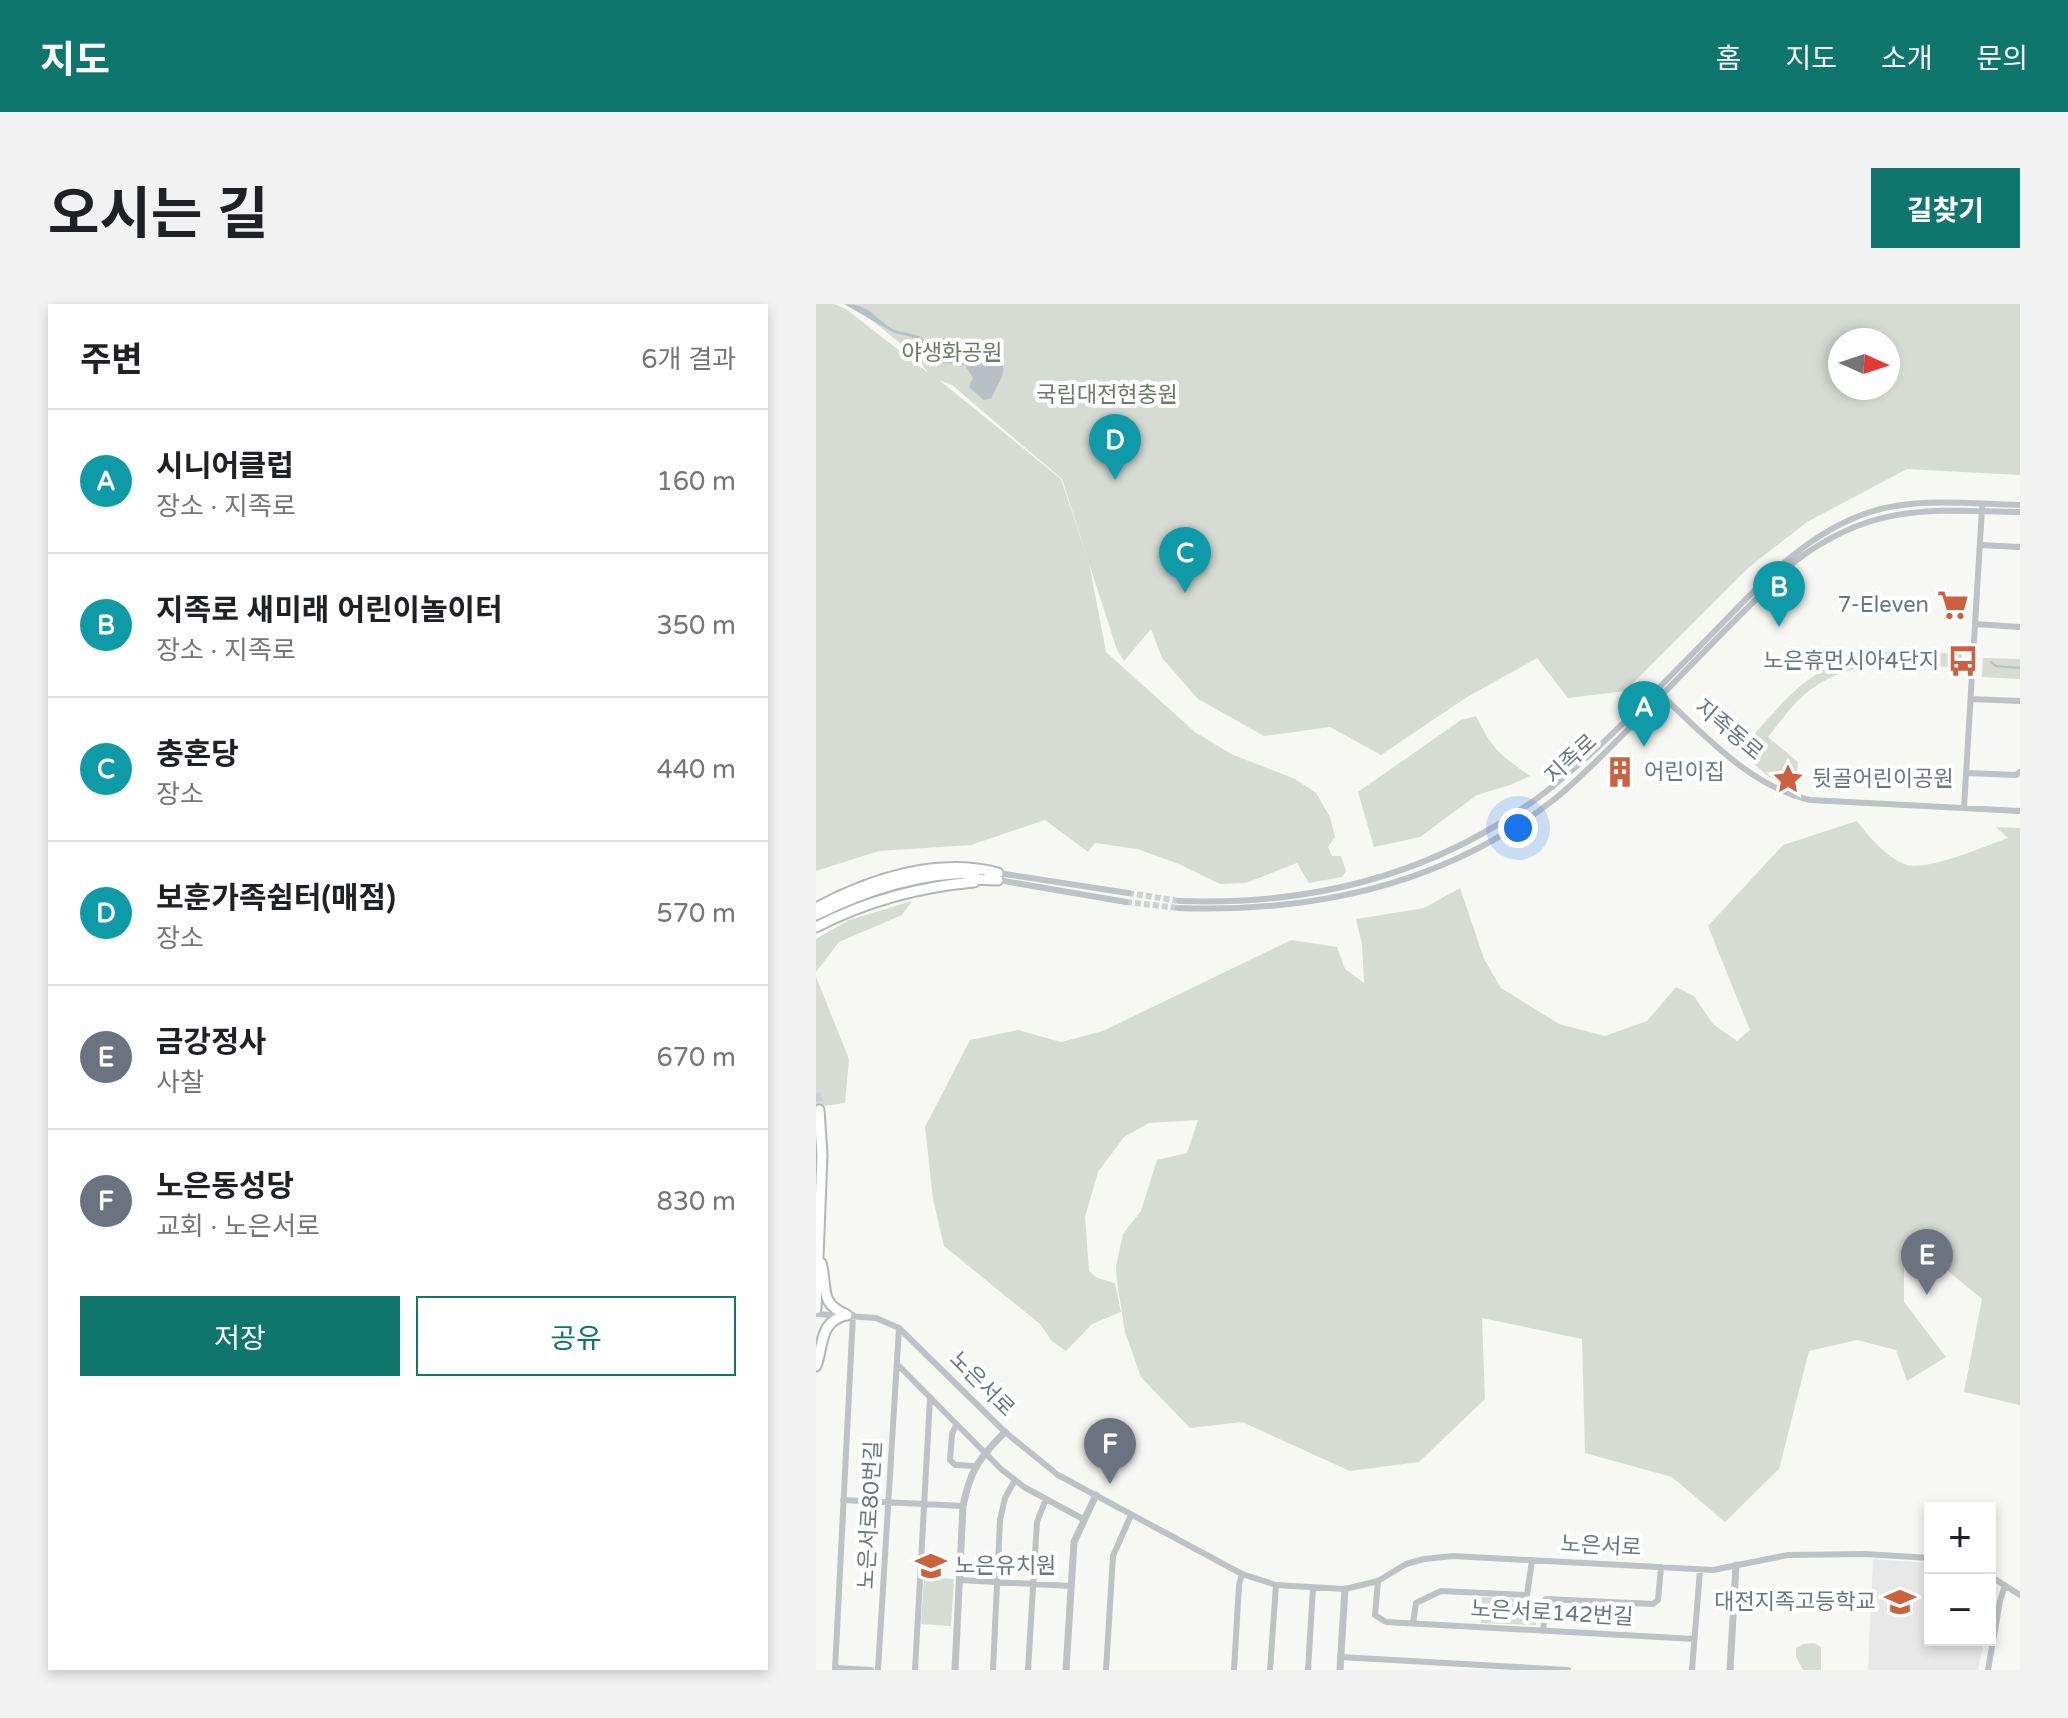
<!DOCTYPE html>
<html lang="ko">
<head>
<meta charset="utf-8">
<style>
	:root { --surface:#fff; --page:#f2f2f2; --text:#202124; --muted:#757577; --line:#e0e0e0; --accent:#0f766e }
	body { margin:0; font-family:"Varela Round","Noto Sans KR",sans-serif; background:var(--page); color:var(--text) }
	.controls { position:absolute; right:24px; bottom:24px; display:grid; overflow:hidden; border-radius:0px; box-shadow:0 4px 12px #0003 }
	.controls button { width:72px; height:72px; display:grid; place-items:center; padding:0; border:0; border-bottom:2px solid var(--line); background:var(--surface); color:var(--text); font:40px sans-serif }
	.compass { position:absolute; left:1012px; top:24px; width:72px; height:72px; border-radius:50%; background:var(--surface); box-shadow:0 4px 12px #0003; rotate:93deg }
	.you { position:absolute; left:702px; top:524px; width:28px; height:28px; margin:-20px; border:6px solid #fff; border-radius:50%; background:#1a73e8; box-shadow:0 0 0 12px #1a73e833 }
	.badge { display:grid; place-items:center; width:52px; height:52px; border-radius:50%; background:var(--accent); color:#fff; font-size:26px; font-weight:700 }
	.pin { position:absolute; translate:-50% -66px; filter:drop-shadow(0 2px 4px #0008) }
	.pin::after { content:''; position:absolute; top:42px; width:28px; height:24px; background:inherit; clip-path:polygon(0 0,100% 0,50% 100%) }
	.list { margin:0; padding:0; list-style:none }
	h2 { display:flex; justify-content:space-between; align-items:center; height:104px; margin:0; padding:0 32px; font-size:34px }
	h2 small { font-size:26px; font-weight:400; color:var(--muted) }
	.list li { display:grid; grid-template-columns:52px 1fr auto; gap:24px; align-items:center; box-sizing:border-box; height:144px; padding:0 32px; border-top:2px solid var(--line) }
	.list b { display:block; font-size:30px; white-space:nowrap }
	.list p { margin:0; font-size:26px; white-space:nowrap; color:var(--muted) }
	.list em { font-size:26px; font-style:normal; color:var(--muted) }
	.actions { display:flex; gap:16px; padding:24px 32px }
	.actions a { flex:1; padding:18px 0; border:2px solid var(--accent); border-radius:0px; text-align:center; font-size:28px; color:var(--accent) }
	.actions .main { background:var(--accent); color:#fff }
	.map { position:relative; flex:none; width:1204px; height:1366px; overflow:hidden; border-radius:0px }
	header { display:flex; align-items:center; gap:48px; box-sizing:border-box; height:112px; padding:0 40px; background:var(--accent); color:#fff }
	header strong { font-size:38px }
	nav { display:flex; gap:44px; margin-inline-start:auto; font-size:28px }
	.intro { display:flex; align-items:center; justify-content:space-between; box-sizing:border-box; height:192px; padding:0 48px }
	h1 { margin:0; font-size:56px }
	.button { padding:20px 36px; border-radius:0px; background:var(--accent); color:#fff; font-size:28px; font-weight:700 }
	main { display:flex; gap:48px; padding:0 48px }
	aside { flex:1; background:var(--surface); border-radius:0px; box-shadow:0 4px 12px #0003 }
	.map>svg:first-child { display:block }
	.built { fill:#e7e8e7 }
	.green { fill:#d6dbd4; fill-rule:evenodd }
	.water { fill:#b7c1c5 }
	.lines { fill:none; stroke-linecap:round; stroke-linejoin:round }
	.stream { stroke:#b7c1c5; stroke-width:2 }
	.minor-tunnel { stroke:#cdd0d2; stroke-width:6; stroke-dasharray:6 3; stroke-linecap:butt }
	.primary-tunnel { stroke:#cdd0d2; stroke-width:9; stroke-dasharray:9 4.5; stroke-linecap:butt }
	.primary-casing { stroke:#b2b6b9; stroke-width:13 }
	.minor { stroke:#bec2c5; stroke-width:6 }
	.tertiary { stroke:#bec2c5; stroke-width:7 }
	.primary { stroke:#fff; stroke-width:9 }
	.labels { text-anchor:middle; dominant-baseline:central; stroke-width:8; stroke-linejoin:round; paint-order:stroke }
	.park-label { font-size:22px; fill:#6b7968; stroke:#fff }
	.poi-label { font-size:22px; fill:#6a7681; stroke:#fff; text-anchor:end }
	.street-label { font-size:22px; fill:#6a7681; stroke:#fff }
</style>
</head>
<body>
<header>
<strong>지도</strong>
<nav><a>홈</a><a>지도</a><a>소개</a><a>문의</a></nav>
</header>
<div class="intro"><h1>오시는 길</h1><a class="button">길찾기</a></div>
<main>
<aside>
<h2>주변<small>6개 결과</small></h2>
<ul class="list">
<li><span class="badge" style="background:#0f9aa8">A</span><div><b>시니어클럽</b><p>장소 · 지족로</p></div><em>160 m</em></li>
<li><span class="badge" style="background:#0f9aa8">B</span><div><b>지족로 새미래 어린이놀이터</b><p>장소 · 지족로</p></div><em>350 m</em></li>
<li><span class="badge" style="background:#0f9aa8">C</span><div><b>충혼당</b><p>장소</p></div><em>440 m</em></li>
<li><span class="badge" style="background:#0f9aa8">D</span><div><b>보훈가족쉼터(매점)</b><p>장소</p></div><em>570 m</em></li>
<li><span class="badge" style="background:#6b7280">E</span><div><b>금강정사</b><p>사찰</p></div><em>670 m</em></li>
<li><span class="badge" style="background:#6b7280">F</span><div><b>노은동성당</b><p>교회 · 노은서로</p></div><em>830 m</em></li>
</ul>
<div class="actions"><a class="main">저장</a><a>공유</a></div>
</aside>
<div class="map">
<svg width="1204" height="1366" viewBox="0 0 1204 1366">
	<rect width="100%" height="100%" fill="#f7f7f4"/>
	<path class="built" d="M1057 1255 1114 1259V1336H1168L1162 1366H1052Z"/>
	<path class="green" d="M0 0H18L30 5 112 69 101 53 36 0H1204V171L1091 165 991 218 932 264 809 387 752 394 721 354 651 393 565 451 514 423 448 432 382 395 346 354 335 325 308 357 301 346 246 175 136 81 123 76 245 175 273 259 290 348 379 428 415 450 479 475 500 489 514 513 519 533 512 543 516 552H525L530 567 526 573 493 579 481 559 430 579 404 580 363 560 321 545 279 539 272 548 229 516 155 541 63 547 0 567ZM1024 36H1072V84H1024Z
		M1082 347 1146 350 1145 364C1091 360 1034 352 989 390 975 402 964 418 952 433L982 458 980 483C955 481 942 462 924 447 976 388 997 353 1082 347Z
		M1167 354 1204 355V375L1166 373Z
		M660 412C676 445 684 451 714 472L694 481 661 491 604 533 558 543 542 488 645 416Z
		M1041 517C1054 534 1068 551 1088 560 1109 569 1169 542 1192 534L1180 523 1204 524V1101L1148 1088 1166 995 1121 958 1088 960V998L1130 1053 1091 1077 1080 1046 1041 1036 993 1047 963 1165 909 1218 856 1173 769 1149 766 1035 666 1014 669 1095 603 1158 534 1167 426 1118 374 1124 325 1073 309 1028 301 978 300 962 307 930 325 907 341 856 371 849 382 816 333 819 308 833 282 868 269 913 273 967 281 974 299 979 305 1008 276 1020 250 1047 236 1037 224 1020 128 942 117 895 109 823 154 736 202 726 245 738 287 727 475 636 521 643 529 665 548 679 546 640 540 615 608 604 644 584 668 655 685 684 743 720 789 732 831 717 860 683 878 692 897 720 921 737 934 726 892 622 967 541Z
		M96 597 86 611 23 638 0 668V635L33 616Z
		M0 673 33 755 29 799 0 803Z
		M108 1273 138 1275 135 1322 105 1320Z
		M666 1293 721 1296 720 1321 665 1319Z
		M998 1339 1005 1343V1366H987L980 1353V1344L987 1340Z"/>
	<path class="water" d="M28 0C55 0 57 14 77 25 90 31 96 26 112 38 126 27 140 41 155 42 165 43 179 40 184 52 193 73 181 77 176 94L168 96 153 83 157 74 149 61 118 58 110 47 111 43 95 33 78 29Z"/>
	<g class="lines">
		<path class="stream" d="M1175 358 1180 362 1204 364"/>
		<path class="minor-tunnel" d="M312 589 363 597
			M310 598 362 604"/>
		<path class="primary-tunnel" d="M0 789 3 806"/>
		<defs>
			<path id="primary" d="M152 575 182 576
				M0 604C54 575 121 553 182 569
				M0 611C50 586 103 569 159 569
				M0 623C50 597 102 583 158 578
				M5 959C12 984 2 999 31 1011
				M0 1005 6 851 3 806
				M0 1062C8 1040 3 1018 30 1011"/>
		</defs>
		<use href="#primary" class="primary-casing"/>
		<path class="minor" d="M1164 241 1204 243
			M1159 320 1204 323
			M844 390C889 431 933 482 994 496L1204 507
			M1155 395 1204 397
			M1150 469 1200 471 1204 468
			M1148 504 1166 204
			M182 569 312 589
			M182 576 310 598
			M363 597C499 602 627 569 736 483 790 439 840 387 889 337 939 287 984 231 1054 208 1101 193 1155 200 1204 201
			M362 604C499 609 630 581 740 494 774 466 805 432 836 401 883 353 929 305 978 258 1056 199 1112 206 1204 208
			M0 1010 60 1014 83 1024 189 1128 242 1171 426 1270 460 1281 529 1285 562 1277 590 1260 608 1255 637 1252 897 1266 972 1251 1049 1250 1114 1254
			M81 1060 185 1165 208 1183 267 1215
			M140 1121 136 1130 134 1156 139 1161 159 1162
			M27 1196 147 1202
			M1174 1272 1204 1291
			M144 1276 255 1282
			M562 1277 559 1311 570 1318 878 1335
			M597 1319 600 1299 625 1287 711 1291 716 1256
			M727 1327 730 1295 837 1300 842 1296 845 1263
			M524 1353 752 1366
			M19 1364 55 1366
			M19 1366 37 1011
			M62 1366 83 1024
			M99 1366 114 1094
			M177 1366 184 1216 189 1194 199 1176
			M212 1366 221 1218 230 1195
			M290 1366 297 1252 315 1211
			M418 1366 423 1281 426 1270
			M454 1366 460 1281
			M492 1366 497 1284
			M876 1366 884 1266
			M1172 1366 1184 1297 1189 1281"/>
		<path class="tertiary" d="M139 1366 147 1202C154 1166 164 1153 189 1128
			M250 1366 258 1238 280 1191
			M524 1366 529 1285
			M914 1366 920 1261"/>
		<use href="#primary" class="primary"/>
	</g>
	<defs>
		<symbol id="supermarket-bare" viewBox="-9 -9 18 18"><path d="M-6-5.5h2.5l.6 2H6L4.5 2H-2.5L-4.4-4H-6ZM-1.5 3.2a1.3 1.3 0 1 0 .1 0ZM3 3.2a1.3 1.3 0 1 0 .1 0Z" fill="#cd613e" stroke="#fff" stroke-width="2.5" paint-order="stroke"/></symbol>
		<symbol id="bus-bare" viewBox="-9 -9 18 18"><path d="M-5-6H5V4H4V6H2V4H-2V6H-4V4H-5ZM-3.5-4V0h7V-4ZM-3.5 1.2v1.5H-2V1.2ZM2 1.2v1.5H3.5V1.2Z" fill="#cd613e" stroke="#fff" stroke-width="2.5" paint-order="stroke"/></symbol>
		<symbol id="building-bare" viewBox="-9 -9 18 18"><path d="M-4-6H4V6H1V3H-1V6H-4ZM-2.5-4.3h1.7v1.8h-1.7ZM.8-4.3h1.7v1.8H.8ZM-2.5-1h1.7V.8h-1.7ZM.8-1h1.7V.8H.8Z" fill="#cd613e" stroke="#fff" stroke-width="2.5" paint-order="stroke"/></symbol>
		<symbol id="sight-bare" viewBox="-9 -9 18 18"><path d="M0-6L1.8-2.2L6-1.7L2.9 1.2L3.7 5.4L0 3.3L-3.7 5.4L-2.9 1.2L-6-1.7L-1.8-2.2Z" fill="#cd613e" stroke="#fff" stroke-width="2.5" paint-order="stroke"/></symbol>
		<symbol id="school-bare" viewBox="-9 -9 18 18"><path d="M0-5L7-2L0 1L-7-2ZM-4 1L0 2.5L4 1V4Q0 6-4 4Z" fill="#cd613e" stroke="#fff" stroke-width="2.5" paint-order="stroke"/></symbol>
	</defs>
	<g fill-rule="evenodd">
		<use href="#supermarket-bare" x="1115" y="279" width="44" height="44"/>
		<use href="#bus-bare" x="1125" y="335" width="44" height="44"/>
		<use href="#building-bare" x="782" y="446" width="44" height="44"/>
		<use href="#sight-bare" x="950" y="453" width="44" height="44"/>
		<use href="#school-bare" x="93" y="1240" width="44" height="44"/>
		<use href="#school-bare" x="1062" y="1276" width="44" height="44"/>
	</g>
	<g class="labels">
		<g class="park-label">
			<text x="136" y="49">야생화공원</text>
			<text x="291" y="91">국립대전현충원</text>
		</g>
		<g class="poi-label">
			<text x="1113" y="301">7-Eleven</text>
			<text x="1123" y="357">노은휴먼시아4단지</text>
			<text x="828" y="468" text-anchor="start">어린이집</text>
			<text x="996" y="475" text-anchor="start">뒷골어린이공원</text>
			<text x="139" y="1262" text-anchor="start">노은유치원</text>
			<text x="1060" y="1298">대전지족고등학교</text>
		</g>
		<g class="street-label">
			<text transform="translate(913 426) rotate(40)">지족동로</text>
			<text transform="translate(755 455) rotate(-43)">지족로</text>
			<text transform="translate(166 1080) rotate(45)">노은서로</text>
			<text transform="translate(54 1211) rotate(-87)">노은서로80번길</text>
			<text transform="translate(785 1242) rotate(3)">노은서로</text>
			<text transform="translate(736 1309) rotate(3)">노은서로142번길</text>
		</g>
	</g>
</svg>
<div class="controls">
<button>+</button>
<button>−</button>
</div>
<svg class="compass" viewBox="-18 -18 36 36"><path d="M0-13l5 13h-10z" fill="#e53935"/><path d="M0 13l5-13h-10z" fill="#757577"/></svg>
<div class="you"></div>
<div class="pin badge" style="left:828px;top:443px;background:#0f9aa8">A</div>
<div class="pin badge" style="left:963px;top:323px;background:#0f9aa8">B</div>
<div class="pin badge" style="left:369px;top:289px;background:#0f9aa8">C</div>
<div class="pin badge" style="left:299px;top:176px;background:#0f9aa8">D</div>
<div class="pin badge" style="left:1111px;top:991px;background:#6b7280">E</div>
<div class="pin badge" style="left:294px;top:1180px;background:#6b7280">F</div>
</div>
</main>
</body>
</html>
